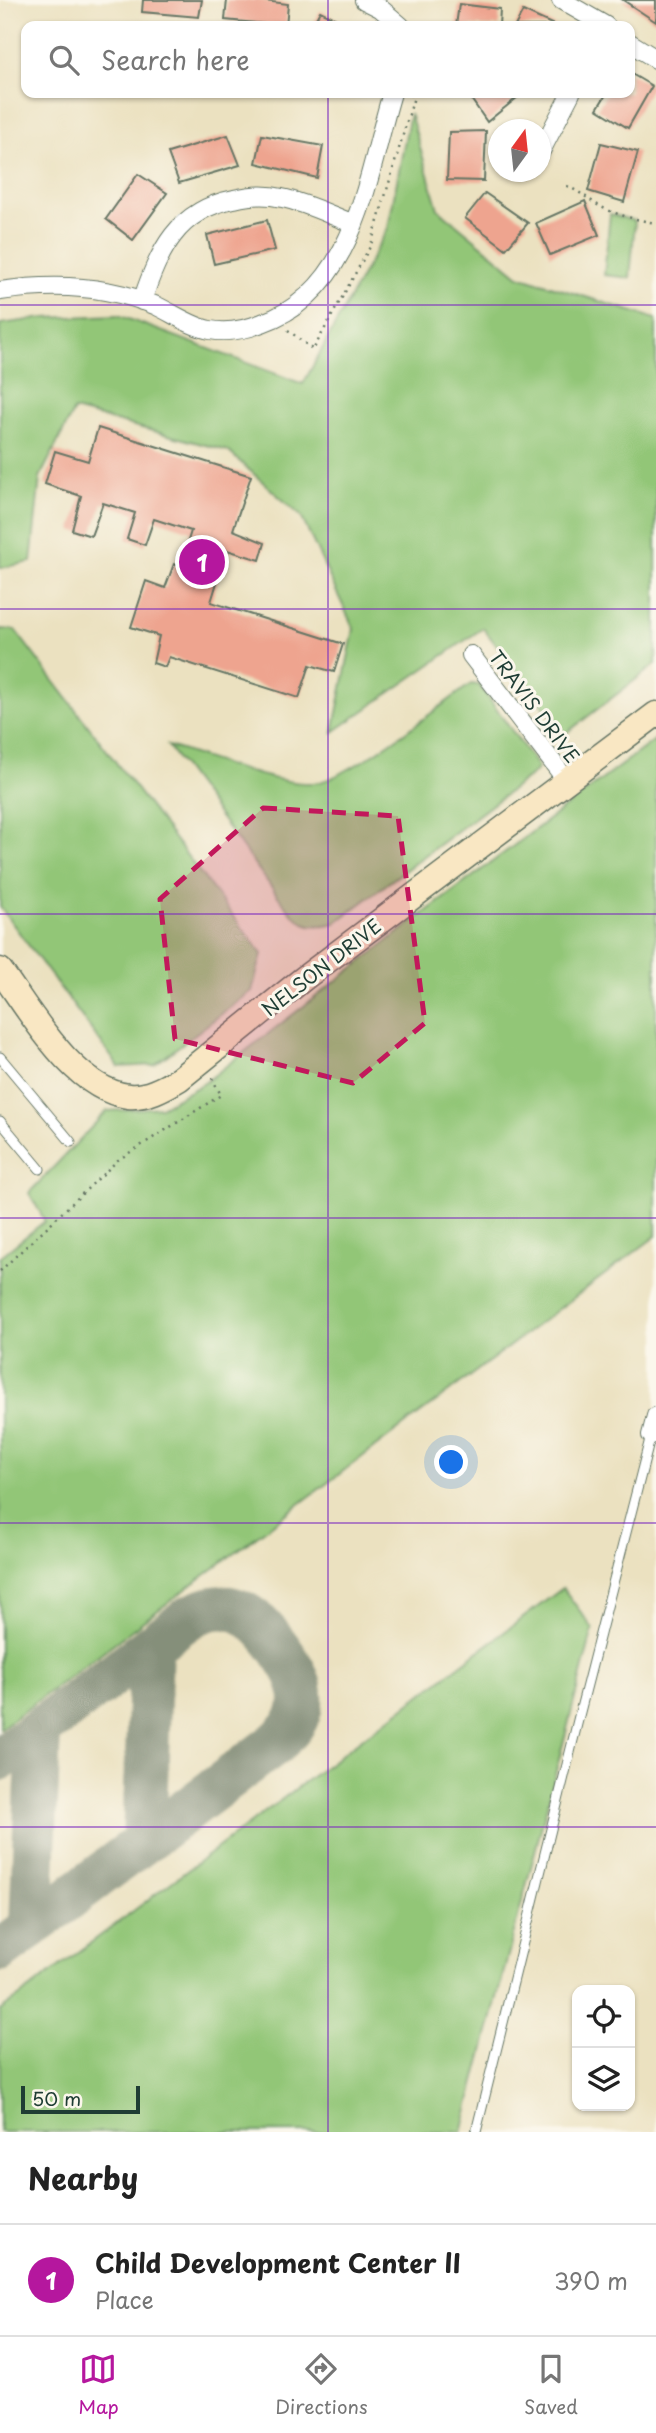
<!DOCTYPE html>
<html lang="en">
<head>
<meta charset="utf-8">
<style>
	:root { --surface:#fff; --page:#f6f6f6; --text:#222; --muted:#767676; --line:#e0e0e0; --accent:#b5179e }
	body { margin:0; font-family:"Playpen Sans",sans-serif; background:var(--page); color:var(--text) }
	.controls { position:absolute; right:21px; bottom:21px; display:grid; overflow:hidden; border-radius:14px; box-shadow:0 2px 5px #0004 }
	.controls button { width:63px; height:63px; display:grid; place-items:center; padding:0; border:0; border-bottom:2px solid var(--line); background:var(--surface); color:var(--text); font:35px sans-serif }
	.compass { position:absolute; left:488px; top:119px; width:63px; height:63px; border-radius:50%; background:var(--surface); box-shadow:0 2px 5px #0004; rotate:15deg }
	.scale { position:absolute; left:21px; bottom:18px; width:119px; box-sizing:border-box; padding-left:7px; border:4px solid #1f3d34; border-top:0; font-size:19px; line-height:24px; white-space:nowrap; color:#1f3d34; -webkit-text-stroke:5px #fbf7ec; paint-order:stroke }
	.you { position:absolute; left:452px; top:1463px; width:24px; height:24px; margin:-18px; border:5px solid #fff; border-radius:50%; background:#1a73e8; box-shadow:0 0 0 10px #1a73e833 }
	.badge { display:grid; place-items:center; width:46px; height:46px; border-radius:50%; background:var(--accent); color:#fff; font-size:23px; font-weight:700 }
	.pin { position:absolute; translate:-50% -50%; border:4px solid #fff; box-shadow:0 2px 7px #0006 }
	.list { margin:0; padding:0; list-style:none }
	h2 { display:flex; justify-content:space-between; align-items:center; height:91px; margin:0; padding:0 28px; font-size:30px }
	h2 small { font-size:23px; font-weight:400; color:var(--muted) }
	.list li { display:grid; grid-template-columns:46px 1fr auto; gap:21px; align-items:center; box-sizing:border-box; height:112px; padding:0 28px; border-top:2px solid var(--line) }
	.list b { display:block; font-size:26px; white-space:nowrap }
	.list p { margin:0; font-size:23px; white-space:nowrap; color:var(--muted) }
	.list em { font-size:23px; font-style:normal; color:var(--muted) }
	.icon { flex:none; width:38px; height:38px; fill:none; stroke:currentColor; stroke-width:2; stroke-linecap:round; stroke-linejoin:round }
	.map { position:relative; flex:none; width:656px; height:2132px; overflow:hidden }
	.search { position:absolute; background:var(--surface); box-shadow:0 2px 5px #0004; left:21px; right:21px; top:21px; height:77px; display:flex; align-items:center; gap:18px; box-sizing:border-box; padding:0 24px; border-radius:14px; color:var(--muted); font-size:26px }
	.sheet { height:203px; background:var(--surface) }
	nav { display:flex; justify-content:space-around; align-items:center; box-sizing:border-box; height:98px; border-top:2px solid var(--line); background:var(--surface); font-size:19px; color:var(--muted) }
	nav a { display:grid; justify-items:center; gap:4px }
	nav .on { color:var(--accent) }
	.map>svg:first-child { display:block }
	.green { fill:#92c677; stroke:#588256; stroke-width:2 }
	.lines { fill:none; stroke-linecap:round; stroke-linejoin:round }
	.taxiway { stroke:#858f7a; stroke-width:44 }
	.building { fill:#eea48f }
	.lane-casing { stroke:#667665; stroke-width:11 }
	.street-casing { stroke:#667665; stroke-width:20 }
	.secondary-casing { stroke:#667665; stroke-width:27 }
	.path { stroke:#667665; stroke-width:2.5; stroke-dasharray:2 5; stroke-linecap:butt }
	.lane { stroke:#fff; stroke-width:9 }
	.street { stroke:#fff; stroke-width:18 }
	.secondary { stroke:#f9e7c3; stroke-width:24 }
	.marked { fill:#c2185b; fill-opacity:0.2; stroke:#c2185b; stroke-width:5; stroke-dasharray:14 9; stroke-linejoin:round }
	.grid { fill:none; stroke:#7b2cbf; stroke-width:2; stroke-opacity:0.55 }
	.labels { text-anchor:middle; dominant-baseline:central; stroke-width:6; stroke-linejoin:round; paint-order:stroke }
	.street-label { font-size:19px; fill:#1f3d34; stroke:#fbf7ec }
</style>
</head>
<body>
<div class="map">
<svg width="656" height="2132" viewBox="0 0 656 2132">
	<rect width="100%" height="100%" fill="#fbf7ec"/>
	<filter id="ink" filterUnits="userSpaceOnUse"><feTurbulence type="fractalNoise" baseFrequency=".0143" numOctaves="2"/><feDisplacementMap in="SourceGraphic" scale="14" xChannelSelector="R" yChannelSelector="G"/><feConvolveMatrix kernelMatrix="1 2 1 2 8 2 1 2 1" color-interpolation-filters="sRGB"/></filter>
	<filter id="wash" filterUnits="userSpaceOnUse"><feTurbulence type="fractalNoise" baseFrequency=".00686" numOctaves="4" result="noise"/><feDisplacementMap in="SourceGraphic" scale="28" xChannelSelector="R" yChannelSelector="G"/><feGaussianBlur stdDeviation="1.57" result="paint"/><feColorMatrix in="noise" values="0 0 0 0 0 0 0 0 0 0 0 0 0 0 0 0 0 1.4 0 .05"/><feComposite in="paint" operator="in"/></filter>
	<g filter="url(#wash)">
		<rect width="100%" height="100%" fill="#ebe1c0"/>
		<path class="green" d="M410 113 438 209 519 276 656 319V664L565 734 483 628 333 732 354 629 301 516 228 451 74 410 40 477 31 562 0 568V324L44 318 118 315 303 384 388 228Z
			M610 214 635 221 630 278 604 275Z
			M0 629 15 630 262 954 252 991 154 1065 119 1067 0 907Z
			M471 684 479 685 538 767 534 773 335 923C307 930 301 924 283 903L168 746C206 757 275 785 313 783 347 781 439 706 471 684Z
			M656 739V1236L0 1729V1257L45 1221 29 1193 107 1111 161 1107 203 1084 428 910Z
			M563 1588 593 1629 462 2132H0V2011Z"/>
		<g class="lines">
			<path class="taxiway" d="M0 1759 187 1619C229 1593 255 1614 280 1649 292 1666 303 1682 301 1703 300 1720 288 1732 276 1743L0 1950
				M144 1842 151 1645
				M31 1927 39 1730"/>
		</g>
		<g id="blocks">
			<path class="building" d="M143 0H202L199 17 142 12Z
				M227 0H257L288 4 286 26 225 20Z
				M623 0H656V22Z
				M459 4 500 9 499 26H456Z
				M320 11 350 26H312Z
				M523 11 556 26H515Z
				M630 73 652 86 628 128 597 109 607 93H630Z
				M467 93H523L487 122Z
				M486 131 484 181 447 180 449 132Z
				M228 135 240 165 179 183 168 153Z
				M262 135 323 146 317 178 256 163Z
				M601 143 638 152 624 202 588 191Z
				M138 174 167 193 133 240 106 219Z
				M485 193 528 223 506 249 465 218Z
				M585 201 599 235 550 255 536 223Z
				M267 220 275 250 214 264 207 235Z
				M98 428 251 476 233 530 265 543 260 560 227 550 211 602 343 644 334 672 310 665 299 698 169 657 165 667 153 663 159 636 131 627 146 581 165 588 174 564 180 566 191 531 154 519 145 545 127 539 135 513 103 503 91 536 72 530 81 496 45 484 55 451 88 461Z"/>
		</g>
	</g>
	<g filter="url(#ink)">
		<use href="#blocks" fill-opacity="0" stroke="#667665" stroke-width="2"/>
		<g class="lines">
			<defs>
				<path id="lane" d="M0 1057 71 1142
					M0 1121 40 1169
					M476 2132 579 1716 651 1435"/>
				<path id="street" d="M364 0 380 8 401 26
					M561 0 606 26
					M630 43 656 59
					M540 153 571 93
					M0 291C53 283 107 285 157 306 174 314 192 327 210 330 227 333 247 329 262 323 356 291 367 175 392 93
					M142 301C159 251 177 210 234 199 250 195 266 194 282 198 307 203 330 215 354 224
					M471 655 567 781
					M651 1435 656 1416"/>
				<path id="secondary" d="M0 970C30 1011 73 1089 128 1096 146 1098 164 1088 179 1079L303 979 656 714"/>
			</defs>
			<use href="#lane" class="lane-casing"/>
			<use href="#street" class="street-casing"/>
			<use href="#secondary" class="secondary-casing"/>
			<path class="path" d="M567 186C578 191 586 197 596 204 612 214 637 220 656 223
				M288 330 313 350 371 245 414 97 410 93
				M0 1271 118 1160 221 1095 212 1078"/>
			<use href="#lane" class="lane"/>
			<use href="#street" class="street"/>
			<use href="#secondary" class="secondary"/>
		</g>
	</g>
	<path class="marked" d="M263 808 398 816 425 1023 353 1083 175 1039 160 899Z"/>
	<path class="grid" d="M328 0V26M328 93V2132M0 305H656M0 609H656M0 914H656M0 1218H656M0 1523H656M0 1827H656"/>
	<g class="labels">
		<g class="street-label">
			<text transform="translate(535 706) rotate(53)">TRAVIS DRIVE</text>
			<text transform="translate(321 967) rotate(-38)">NELSON DRIVE</text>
		</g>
	</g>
</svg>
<div class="controls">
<button><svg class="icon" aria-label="locate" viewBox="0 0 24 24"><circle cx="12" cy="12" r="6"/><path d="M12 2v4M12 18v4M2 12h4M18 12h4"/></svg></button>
<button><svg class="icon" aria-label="layers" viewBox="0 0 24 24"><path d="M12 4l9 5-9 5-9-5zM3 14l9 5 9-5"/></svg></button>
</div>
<svg class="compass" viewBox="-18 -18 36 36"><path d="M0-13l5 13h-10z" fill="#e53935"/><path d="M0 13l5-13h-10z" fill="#767676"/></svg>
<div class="scale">50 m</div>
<div class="you"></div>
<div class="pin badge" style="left:202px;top:562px">1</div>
<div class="search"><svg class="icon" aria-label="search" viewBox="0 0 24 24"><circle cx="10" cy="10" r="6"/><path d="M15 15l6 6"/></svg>Search here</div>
</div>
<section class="sheet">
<h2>Nearby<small></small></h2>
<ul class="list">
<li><span class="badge">1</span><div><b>Child Development Center II</b><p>Place</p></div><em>390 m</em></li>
</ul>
</section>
<nav>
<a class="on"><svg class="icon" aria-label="map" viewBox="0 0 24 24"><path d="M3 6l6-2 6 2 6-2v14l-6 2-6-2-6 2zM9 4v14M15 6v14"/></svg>Map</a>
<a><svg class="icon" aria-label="directions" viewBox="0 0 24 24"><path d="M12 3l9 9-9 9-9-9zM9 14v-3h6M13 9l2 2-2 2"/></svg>Directions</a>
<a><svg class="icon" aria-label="saved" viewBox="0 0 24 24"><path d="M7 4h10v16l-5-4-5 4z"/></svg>Saved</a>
</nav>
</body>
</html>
